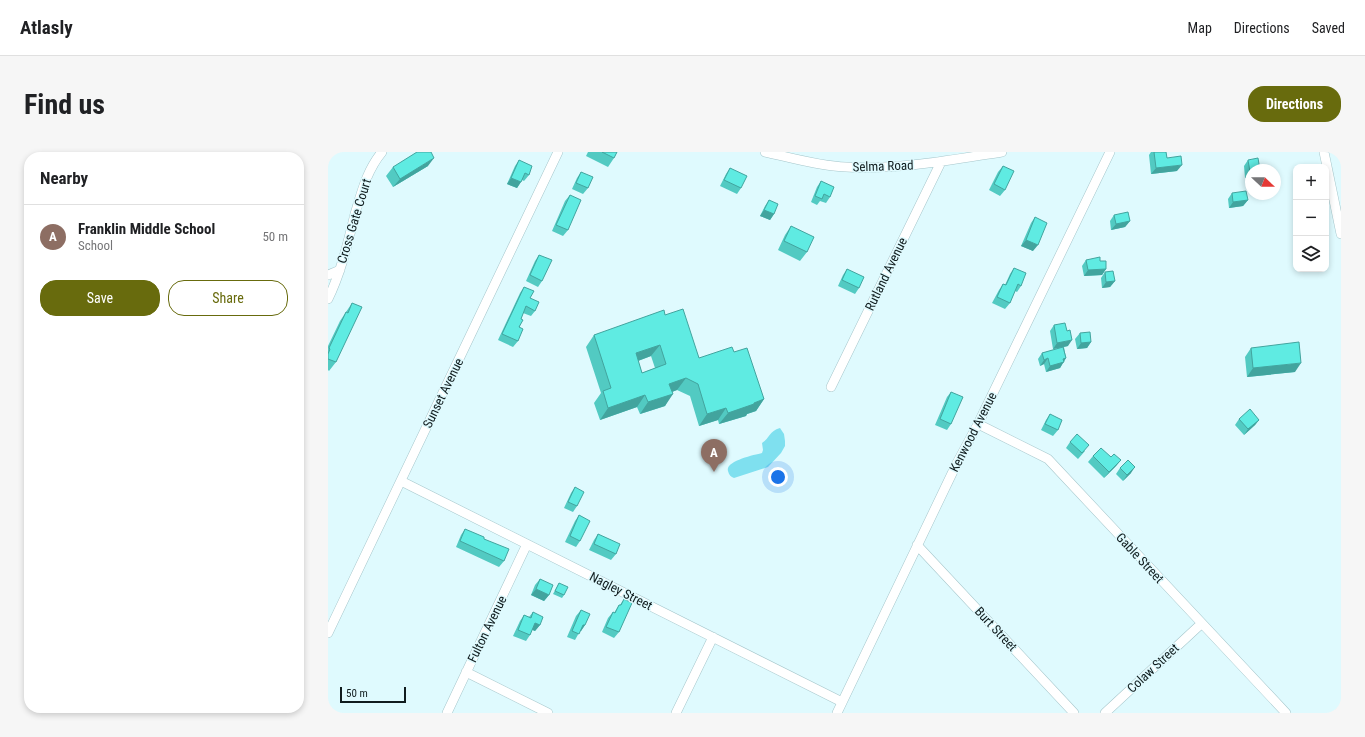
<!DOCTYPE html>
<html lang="en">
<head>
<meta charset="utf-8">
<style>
	:root { --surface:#fff; --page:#f6f6f6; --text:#202124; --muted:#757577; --line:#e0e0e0; --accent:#686b0d }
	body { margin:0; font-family:"Roboto Condensed",sans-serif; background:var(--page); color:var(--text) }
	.controls { position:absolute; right:12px; top:12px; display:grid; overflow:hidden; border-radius:8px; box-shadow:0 2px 6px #0003 }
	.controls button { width:36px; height:36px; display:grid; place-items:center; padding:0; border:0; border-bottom:1px solid var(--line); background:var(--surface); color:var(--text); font:20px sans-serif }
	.compass { position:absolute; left:917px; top:12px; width:36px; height:36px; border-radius:50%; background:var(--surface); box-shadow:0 2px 6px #0003; rotate:112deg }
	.scale { position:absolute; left:12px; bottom:10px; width:66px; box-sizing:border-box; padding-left:4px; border:2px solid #101c1e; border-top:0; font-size:11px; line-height:14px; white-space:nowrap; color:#101c1e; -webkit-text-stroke:3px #dffafe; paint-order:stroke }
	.you { position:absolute; left:450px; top:325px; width:14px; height:14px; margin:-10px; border:3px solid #fff; border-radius:50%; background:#1a73e8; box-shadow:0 0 0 6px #1a73e833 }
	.badge { display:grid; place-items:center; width:26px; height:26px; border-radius:50%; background:var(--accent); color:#fff; font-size:13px; font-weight:700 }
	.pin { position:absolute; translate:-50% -33px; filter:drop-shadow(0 1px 2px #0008) }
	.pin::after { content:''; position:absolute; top:21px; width:14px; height:12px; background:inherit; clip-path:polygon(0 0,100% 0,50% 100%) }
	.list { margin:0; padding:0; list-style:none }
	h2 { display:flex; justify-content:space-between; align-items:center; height:52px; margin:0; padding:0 16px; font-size:17px }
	h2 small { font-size:13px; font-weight:400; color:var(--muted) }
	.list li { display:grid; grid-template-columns:26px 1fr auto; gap:12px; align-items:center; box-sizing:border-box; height:64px; padding:0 16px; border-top:1px solid var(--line) }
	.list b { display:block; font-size:15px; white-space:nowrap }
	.list p { margin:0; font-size:13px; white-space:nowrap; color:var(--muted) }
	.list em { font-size:13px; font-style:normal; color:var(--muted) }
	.actions { display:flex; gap:8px; padding:12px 16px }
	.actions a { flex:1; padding:9px 0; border:1px solid var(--accent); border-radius:16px; text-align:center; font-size:14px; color:var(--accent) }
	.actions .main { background:var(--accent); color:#fff }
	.icon { flex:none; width:22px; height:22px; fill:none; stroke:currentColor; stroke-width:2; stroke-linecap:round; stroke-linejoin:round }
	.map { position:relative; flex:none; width:1013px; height:561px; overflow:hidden; border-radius:16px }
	header { display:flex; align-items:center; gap:24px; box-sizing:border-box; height:56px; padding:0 20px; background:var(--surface); border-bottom:1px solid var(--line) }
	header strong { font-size:19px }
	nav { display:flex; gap:22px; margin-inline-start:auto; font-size:14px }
	.intro { display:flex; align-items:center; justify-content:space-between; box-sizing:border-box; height:96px; padding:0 24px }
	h1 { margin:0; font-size:28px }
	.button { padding:10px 18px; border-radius:16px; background:var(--accent); color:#fff; font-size:14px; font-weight:700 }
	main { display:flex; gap:24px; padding:0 24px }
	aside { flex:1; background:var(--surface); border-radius:16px; box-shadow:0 2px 6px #0003 }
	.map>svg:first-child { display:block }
	.green { fill:#7fe0ef }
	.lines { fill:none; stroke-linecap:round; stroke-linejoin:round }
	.minor-casing { stroke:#a5c6cb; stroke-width:10 }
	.minor { stroke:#fff; stroke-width:9 }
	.wall { fill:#52cac2; fill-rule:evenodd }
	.shaded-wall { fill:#42a49e }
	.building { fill:#5febe2; stroke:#42a49e; fill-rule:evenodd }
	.labels { text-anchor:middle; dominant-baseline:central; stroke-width:3; stroke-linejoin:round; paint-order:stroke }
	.street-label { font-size:13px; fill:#101c1e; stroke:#dffafe }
</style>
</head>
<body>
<header>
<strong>Atlasly</strong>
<nav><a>Map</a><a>Directions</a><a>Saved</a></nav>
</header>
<div class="intro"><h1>Find us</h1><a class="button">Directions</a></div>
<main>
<aside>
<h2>Nearby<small></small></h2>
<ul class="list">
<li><span class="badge" style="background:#8d6e63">A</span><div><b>Franklin Middle School</b><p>School</p></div><em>50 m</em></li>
</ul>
<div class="actions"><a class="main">Save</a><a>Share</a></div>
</aside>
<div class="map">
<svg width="1013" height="561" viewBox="0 0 1013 561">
	<rect width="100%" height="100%" fill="#dffafe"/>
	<path class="green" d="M452 276 456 282 457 289V294L453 301 440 315 406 326C403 325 401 323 400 319 397 309 426 303 434 301L435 298 434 291C442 286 441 279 452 276Z"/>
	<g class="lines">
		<defs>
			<path id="minor" d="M437 0C464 6 491 14 518 15 571 18 622 8 674 0
				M996 0 1013 82
				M0 123 12 118
				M0 147C13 121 20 90 27 62 34 39 39 18 54 0
				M503 235 613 10
				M650 272 720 307 958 561
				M73 329 514 550
				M589 393 746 561
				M0 481 230 0
				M138 520 220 561
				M119 561 199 392
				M348 561 385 485
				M509 561 629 311 650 272 782 0
				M777 561 873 472
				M1011 561 1013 560"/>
		</defs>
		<use href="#minor" class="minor-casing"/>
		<use href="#minor" class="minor"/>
	</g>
	<path class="wall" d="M260 0H289L286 6 280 15 258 4Z
		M823 0H838L839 6 849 19 823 22 821 3Z
		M191 8 201 23 196 29 194 28 189 36 179 32 187 14Z
		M920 8 923 18V25L917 26 916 14Z
		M100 14 65 35 58 24 65 15Z
		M675 14 677 38 672 44 661 38 670 20Z
		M402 16 413 36 409 42 392 34 398 22Z
		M253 20 260 36 255 42 244 37 249 26Z
		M493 29 502 45 498 51 492 49 489 53 483 50 489 35Z
		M904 41 920 48 915 54 901 56 900 47Z
		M242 43 240 78 235 84 224 79 237 49Z
		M441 48 446 62 442 68 432 64 437 54Z
		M786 63 802 69 797 75 783 78 782 69Z
		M707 65 705 99 693 94 703 71Z
		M463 74 479 100 472 109 450 98 457 83Z
		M211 103 214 129 210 135 198 129 207 109Z
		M758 108 772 109 778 117 774 123 756 124 754 114Z
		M686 116 693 134 689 140 687 139 682 151 677 157 664 151 671 138 675 132 677 133 682 122Z
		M519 117 531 136 527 142 510 134 515 123Z
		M777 120 787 129 782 135 774 136 773 126Z
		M196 135 202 146 207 159 203 164 195 161 193 167 190 189 185 195 170 188 192 141Z
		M24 151 8 210 1 219 0 218V194L12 169Z
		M337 163 371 206 406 200 436 247 428 259 419 262 418 264 391 272 390 268 371 274 362 244 349 238 344 240 337 254 312 262 309 255 272 268 266 251 273 241 258 195 266 183ZM323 204 327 216 314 221 310 209Z
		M726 173 740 194 736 195 738 206 732 216 718 220 716 212 712 214 710 207 714 201 733 196 725 197 722 179Z
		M752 181 763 190 759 196 749 197 747 187Z
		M923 196 967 220 919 225 917 205Z
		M623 240V272L619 278 607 273 619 245Z
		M722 262 730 278 725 284 713 278 718 268Z
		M911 267 931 268 927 273 916 283 907 273Z
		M742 290 757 299 750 307 738 296Z
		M765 304 783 305 793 308 788 314 776 326 760 310Z
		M792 316 803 321 795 329 788 322Z
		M247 335 249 354 245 360 236 356 243 341Z
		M251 363 252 389 248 395 237 390 247 369Z
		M137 377 156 387 176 409 171 415 128 395 133 383Z
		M270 382 288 402 283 408 261 398 266 388Z
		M212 427 221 443 216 449 203 443 207 433Z
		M231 431 236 443 234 446 225 442Z
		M296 447 291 480 286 486 274 480 280 466 285 460 286 461 291 453H292Z
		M253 458 257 473 253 479H252L247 488 239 485 248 464Z
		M205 460 212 473 207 479 204 478 202 483 198 489 185 484 192 469 196 463 201 465Z"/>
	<path class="shaded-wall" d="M106 6 100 14 65 35 72 27Z
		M854 13 849 19 823 22 828 16Z
		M922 20H923V25L917 26Z
		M183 26 193 30 189 36 179 32Z
		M920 48 915 54 901 56 905 50Z
		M436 58 446 62 442 68 432 64Z
		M802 69 797 75 783 78 788 72Z
		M698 88 710 93 705 99 693 94Z
		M778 117 774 123 756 124 760 118Z
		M787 129 782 135 774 136 778 130Z
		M744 188 740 194 725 197 729 191Z
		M763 190 759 196 749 197 753 191Z
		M332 193 323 204 299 213 308 201Z
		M720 206 716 212 712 214 716 208Z
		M738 206 732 216 718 220 722 214 735 207Z
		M973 211 967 220 919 225 925 216Z
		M358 226 349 238 333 244 341 232Z
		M345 242 337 254 312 262 320 250Z
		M317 243 309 255 272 268 280 256Z
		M436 247 428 259 419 262 418 264 391 272 400 261Z
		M398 256 390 268 371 274 379 262Z
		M931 268 927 273 916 283 920 277Z
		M793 308 788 314 776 326 781 320Z
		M807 315 803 321 795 329 799 323Z
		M208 437 221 443 216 449 203 443Z
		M207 471 212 473 207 479 203 477Z
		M255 473H257L253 479H251Z"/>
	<path class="building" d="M89 0H103L106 6 72 27 65 15Z
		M274 0H289L286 6Z
		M826 0H838L839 6 853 4 854 13 828 16Z
		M930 6 932 18H923V20H922L920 8Z
		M191 8 204 14 201 23 197 21 193 30 183 26Z
		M675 14 686 19 677 38 666 32Z
		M402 16 419 24 413 36 396 28Z
		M253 20 265 25 260 36 248 31Z
		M493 29 506 35 502 45 496 42 494 47 487 44Z
		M918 39 920 48 905 50 904 41Z
		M242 43 253 48 240 78 228 73Z
		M441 48 450 52 446 62 436 58Z
		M800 60 802 69 788 72 786 63Z
		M707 65 719 71 710 93 698 88Z
		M463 74 486 85 479 100 456 89Z
		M211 103 224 108 214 129 202 123Z
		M772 105V109H778V117L760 118 758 108Z
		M686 116 698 121 693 134 690 132 682 151 669 145 675 132 678 133Z
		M519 117 536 125 531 136 514 128Z
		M785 119 787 129 778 130 777 120Z
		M196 135 206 139 202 146 211 150 207 159 198 154 193 167 195 168 191 175 195 177 190 189 174 182Z
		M24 151 34 155 8 210 0 207V202L2 197 1 196 18 160 20 161Z
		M355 157 371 206 404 195 406 200 419 196 436 247 426 251V252L400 261 398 256 379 262 370 232 358 226 341 232 345 242 320 250 317 243 280 256 275 239 283 236 266 183 336 158 337 163ZM332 193 338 212 314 221 308 201Z
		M737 171 739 179 742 178 744 188 729 191 726 173Z
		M762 180 763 190 753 191 752 181Z
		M971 190 973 211 925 216 923 196Z
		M735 195 738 206 735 207 736 210 722 214 720 206 716 208 714 201Z
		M623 240 635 245 623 272 612 267Z
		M922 257 931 268 920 277 911 267Z
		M722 262 734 268 730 278 717 272Z
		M749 282 761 293 754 301 742 290Z
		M773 296 783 305 786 302 793 308 781 320 765 304Z
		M800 308 807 315 799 323 792 316Z
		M247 335 256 340 249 354 240 350Z
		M251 363 262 369 252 389 242 384Z
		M137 377 156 385V387L181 397 176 409 132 389Z
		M270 382 292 392 288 402 266 392Z
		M212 427 225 433 221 443 208 437Z
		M231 431 240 435 236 443 227 439Z
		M296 447 304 451 291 480 278 475 285 460 287 461 291 453H293Z
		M253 458 262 462 257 473H255L251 482 244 479Z
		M205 460 215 465 212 473 207 471 202 483 190 478 196 463 203 466Z"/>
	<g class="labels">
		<g class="street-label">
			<text transform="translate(555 14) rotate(-2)">Selma Road</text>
			<text transform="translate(26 69) rotate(-73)">Cross Gate Court</text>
			<text transform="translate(558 122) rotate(-64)">Rutland Avenue</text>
			<text transform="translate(115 241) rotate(-64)">Sunset Avenue</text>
			<text transform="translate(645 280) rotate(-63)">Kenwood Avenue</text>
			<text transform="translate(812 406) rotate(47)">Gable Street</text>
			<text transform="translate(293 439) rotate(27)">Nagley Street</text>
			<text transform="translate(159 477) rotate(-64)">Fulton Avenue</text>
			<text transform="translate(668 477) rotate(47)">Burt Street</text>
			<text transform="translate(825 516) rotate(-43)">Colaw Street</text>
		</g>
	</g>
</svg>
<div class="controls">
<button>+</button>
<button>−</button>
<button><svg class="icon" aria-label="layers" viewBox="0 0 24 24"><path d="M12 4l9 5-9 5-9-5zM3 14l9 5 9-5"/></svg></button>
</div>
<svg class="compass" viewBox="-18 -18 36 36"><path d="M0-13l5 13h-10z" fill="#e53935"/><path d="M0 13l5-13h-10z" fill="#757577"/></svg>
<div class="scale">50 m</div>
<div class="you"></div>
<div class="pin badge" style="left:386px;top:320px;background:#8d6e63">A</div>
</div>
</main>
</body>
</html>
